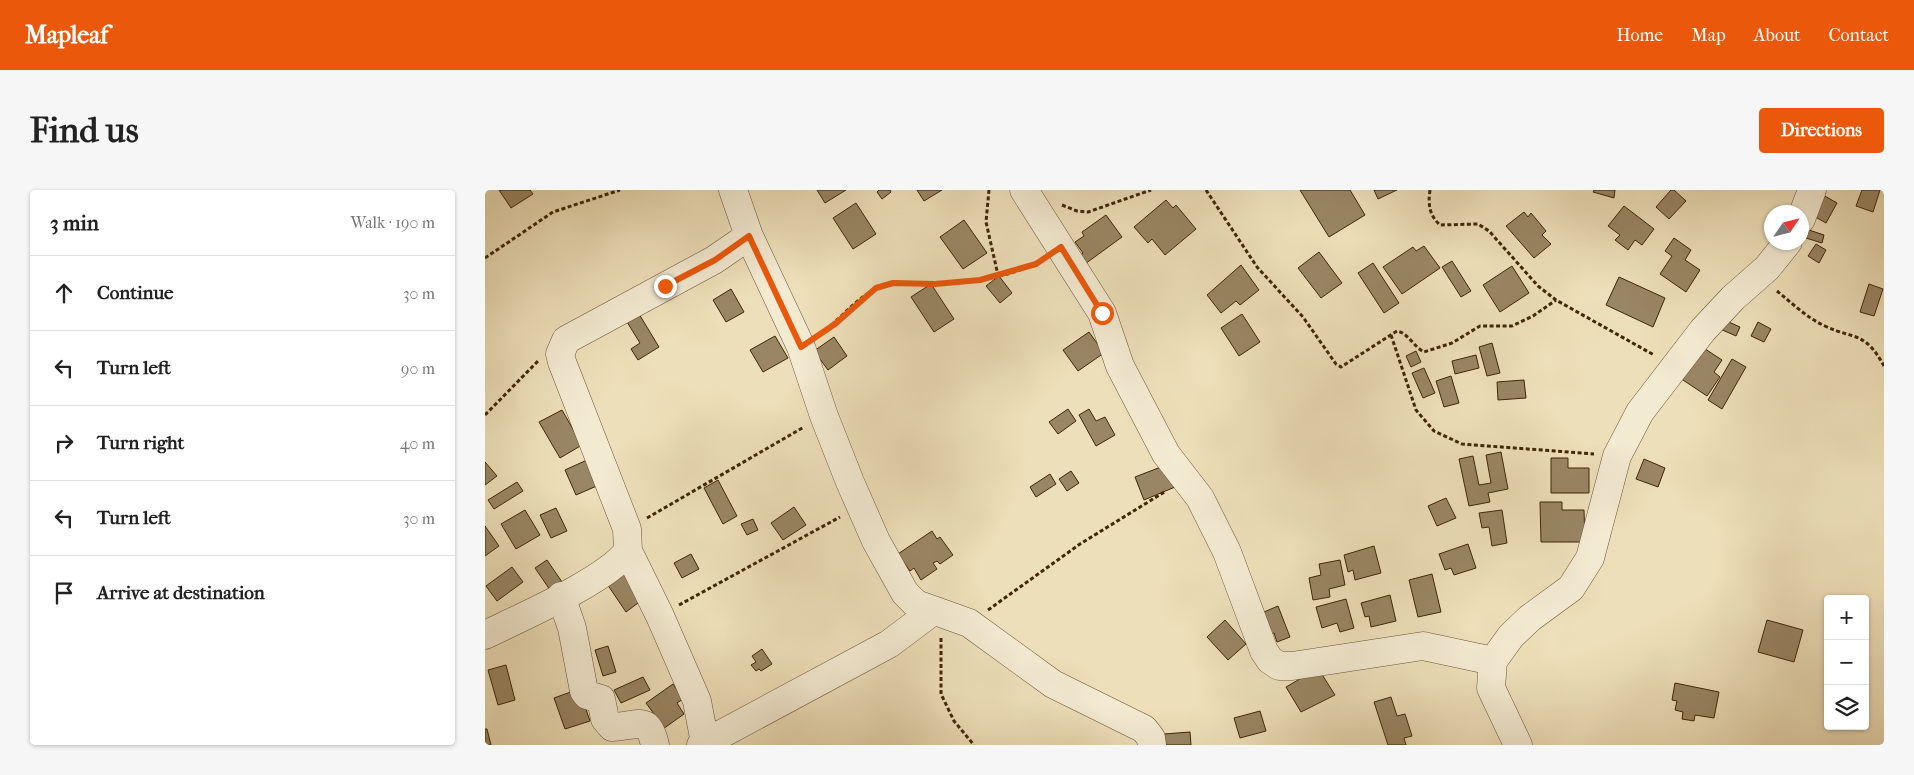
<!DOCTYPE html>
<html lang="en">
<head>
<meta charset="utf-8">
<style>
	:root { --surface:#fff; --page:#f6f6f6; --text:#222; --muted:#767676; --line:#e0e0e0; --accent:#ea580c }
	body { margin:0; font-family:"IM FELL French Canon",serif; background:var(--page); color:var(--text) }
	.controls { position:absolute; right:15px; bottom:15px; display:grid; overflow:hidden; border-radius:5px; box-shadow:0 1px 4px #0004 }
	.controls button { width:45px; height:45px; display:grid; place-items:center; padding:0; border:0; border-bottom:1px solid var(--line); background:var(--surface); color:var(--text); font:25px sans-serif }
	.compass { position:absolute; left:1279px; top:15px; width:45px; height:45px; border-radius:50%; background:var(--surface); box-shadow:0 1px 4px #0004; rotate:55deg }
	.stop { position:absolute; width:15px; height:15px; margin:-11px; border:4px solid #ea580c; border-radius:50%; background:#fff }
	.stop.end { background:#ea580c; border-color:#fff; box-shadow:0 1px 5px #0008 }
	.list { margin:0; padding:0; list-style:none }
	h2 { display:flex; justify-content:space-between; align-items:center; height:65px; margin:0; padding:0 20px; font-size:21px }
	h2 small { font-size:16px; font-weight:400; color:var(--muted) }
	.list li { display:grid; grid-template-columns:32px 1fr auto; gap:15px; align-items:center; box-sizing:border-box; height:75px; padding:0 20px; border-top:1px solid var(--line) }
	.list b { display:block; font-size:19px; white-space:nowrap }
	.list em { font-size:16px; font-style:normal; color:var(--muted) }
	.icon { flex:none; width:28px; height:28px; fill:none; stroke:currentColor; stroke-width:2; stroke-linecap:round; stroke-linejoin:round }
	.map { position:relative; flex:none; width:1399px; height:555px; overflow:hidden; border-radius:5px }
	header { display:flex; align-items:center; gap:30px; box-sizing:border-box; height:70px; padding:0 25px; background:var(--accent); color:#fff }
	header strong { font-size:24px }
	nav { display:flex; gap:28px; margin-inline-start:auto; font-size:18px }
	.intro { display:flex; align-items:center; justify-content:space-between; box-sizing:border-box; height:120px; padding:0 30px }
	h1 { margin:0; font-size:35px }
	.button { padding:12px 22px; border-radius:5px; background:var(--accent); color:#fff; font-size:18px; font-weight:700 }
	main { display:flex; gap:30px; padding:0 30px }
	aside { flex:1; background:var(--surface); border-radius:5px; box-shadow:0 1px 4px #0004 }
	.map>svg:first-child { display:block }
	.building { fill:#998664; stroke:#3f2607 }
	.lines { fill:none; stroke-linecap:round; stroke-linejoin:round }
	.minor-casing { stroke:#6a5434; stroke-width:29 }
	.path { stroke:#3f2607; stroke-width:3; stroke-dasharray:4 2.5; stroke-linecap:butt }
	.minor { stroke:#f3ead2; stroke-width:28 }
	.route { stroke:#ea580c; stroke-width:6 }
</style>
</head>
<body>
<header>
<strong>Mapleaf</strong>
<nav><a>Home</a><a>Map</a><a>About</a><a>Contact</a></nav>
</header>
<div class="intro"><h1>Find us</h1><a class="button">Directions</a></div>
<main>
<aside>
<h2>3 min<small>Walk · 190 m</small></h2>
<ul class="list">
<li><svg class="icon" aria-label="ahead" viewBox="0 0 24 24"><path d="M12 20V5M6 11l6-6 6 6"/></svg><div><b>Continue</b></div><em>30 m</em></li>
<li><svg class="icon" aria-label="left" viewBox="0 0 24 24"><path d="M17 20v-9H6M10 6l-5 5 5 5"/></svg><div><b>Turn left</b></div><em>90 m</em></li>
<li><svg class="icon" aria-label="right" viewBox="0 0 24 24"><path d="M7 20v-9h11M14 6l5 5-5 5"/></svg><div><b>Turn right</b></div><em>40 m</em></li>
<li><svg class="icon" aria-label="left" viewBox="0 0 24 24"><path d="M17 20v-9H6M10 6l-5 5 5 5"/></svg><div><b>Turn left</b></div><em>30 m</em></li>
<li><svg class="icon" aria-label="arrive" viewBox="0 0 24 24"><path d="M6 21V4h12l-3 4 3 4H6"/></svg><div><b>Arrive at destination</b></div></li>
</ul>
</aside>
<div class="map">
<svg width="1399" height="555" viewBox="0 0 1399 555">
	<rect width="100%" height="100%" fill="#eddfb9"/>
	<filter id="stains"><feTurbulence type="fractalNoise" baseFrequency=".004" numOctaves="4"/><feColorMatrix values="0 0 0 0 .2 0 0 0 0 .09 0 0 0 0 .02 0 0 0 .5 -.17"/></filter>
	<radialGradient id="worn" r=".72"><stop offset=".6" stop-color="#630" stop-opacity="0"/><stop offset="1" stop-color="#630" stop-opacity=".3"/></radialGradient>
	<path class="building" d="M14 0H45L48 4 26 18Z
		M332 0H361L340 13Z
		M394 0H405L406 2 397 9 392 2Z
		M432 0H457L439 11Z
		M815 0H865L880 25 844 47Z
		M889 0H912L893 9Z
		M1109 0H1130L1129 8 1108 2Z
		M1186 0H1189L1201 11 1184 29 1171 17Z
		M1377 0H1395L1388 22 1371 16Z
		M1338 5 1352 13 1341 33 1327 25Z
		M681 10 688 18 691 15 711 39 680 65 667 49 663 53 649 37Z
		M371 13 391 44 368 59 348 28Z
		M1139 16 1169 39 1157 55 1150 50 1143 60 1130 50 1135 45 1123 36Z
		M1039 22 1043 27 1046 23 1061 41 1057 45 1066 54 1049 68 1021 36Z
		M621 25 637 47 600 74 594 66 598 63 590 52 599 46 597 42Z
		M479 30 502 63 478 79 455 47Z
		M1324 40 1339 45 1337 53 1321 48Z
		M1189 48 1206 60 1200 70 1215 80 1201 102 1175 84 1187 66 1180 61Z
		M1331 54 1341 60 1334 73 1323 66Z
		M939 56 955 78 917 104 898 77 928 57 931 61Z
		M834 62 857 93 836 108 813 78Z
		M967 71 986 101 976 107 957 77Z
		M888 73 914 113 899 123 873 83Z
		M756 75 774 100 755 115 751 111 736 123 722 105Z
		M1027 76 1044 103 1015 122 998 95Z
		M514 86 527 103 515 113 501 96Z
		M1134 87 1180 108 1168 137 1121 115Z
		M446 94 469 129 449 142 426 107Z
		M1384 94 1398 99 1389 126 1375 122Z
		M246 99 259 122 241 132 228 110Z
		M154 124 174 157 153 170 146 159 155 153 142 132Z
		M757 124 775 152 754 166 736 138Z
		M1237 129 1255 137 1251 146 1233 138Z
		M1273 132 1286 139 1279 152 1266 146Z
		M604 142 619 163 593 181 578 160Z
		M290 146 303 168 278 182 265 160Z
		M349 147 362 166 343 180 329 161Z
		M1007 153 1015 183 1002 186 994 157Z
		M1211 153 1237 170 1229 182 1235 187 1222 206 1189 184Z
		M931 161 936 172 926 177 921 166Z
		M991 165 994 178 970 184 967 171Z
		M1247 169 1261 177 1237 219 1223 210Z
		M939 178 950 203 938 208 927 183Z
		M966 186 974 213 959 217 951 191Z
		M1039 190 1041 208 1013 210 1012 192Z
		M583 219 591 231 573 244 564 232Z
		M604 219 611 231 620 227 630 245 611 256 594 225Z
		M77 220 97 255 75 268 54 232Z
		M1016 262 1023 299 1003 303 1005 312 984 316 974 269 988 266 994 295 1006 293 1001 265Z
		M1066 268H1083V278H1104V303H1066Z
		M1159 269 1180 278 1173 297 1151 289Z
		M102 270 114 295 91 305 80 280Z
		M0 272 12 286 0 295Z
		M681 275 690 297 659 310 650 287Z
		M586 281 594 293 582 301 574 289Z
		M565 284 571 294 551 307 545 297Z
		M233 290 252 326 238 334 219 298Z
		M32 292 38 301 9 319 3 310Z
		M961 308 971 328 952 336 943 316Z
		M1055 312H1077V320H1099L1100 352H1056Z
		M309 317 321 335 298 350 286 333Z
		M71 318 82 341 66 348 55 325Z
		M40 320 55 345 31 359 16 334Z
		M1017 320 1022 353 1007 356 1004 337 997 338 994 323Z
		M268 329 273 340 262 345 256 334Z
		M0 336 14 356 0 366Z
		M447 341 452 349 455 347 468 365 455 374 452 371 448 373 452 379 436 390 429 378 425 381 418 371 407 368Z
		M983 354 991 378 969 385 966 378 960 380 954 364Z
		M889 356 896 383 870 390 868 380 863 382 859 365Z
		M206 364 214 379 197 388 189 373Z
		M62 370 77 392 65 400 50 378Z
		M855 370 860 395 844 399 845 407 828 410 824 388 836 385 834 374Z
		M27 377 38 392 12 411 1 396Z
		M140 377 161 407 141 422 120 391Z
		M947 384 956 422 933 427 924 390Z
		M905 405 911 431 886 437 884 426 880 427 876 413Z
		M861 409 869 438 855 442 852 433 837 438 831 417Z
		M793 416 805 447 792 452 789 443 780 446 772 425Z
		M740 430 761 454 743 470 722 447Z
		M1282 430 1318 440 1309 472 1273 462Z
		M123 456 131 482 118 486 110 460Z
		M277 459 287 474 276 481 274 479 271 481 266 475 271 472 267 466Z
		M21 475 30 510 13 515 3 480Z
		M831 475 850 505 816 522 801 497 820 486Z
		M158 487 165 500 136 513 129 500Z
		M1190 493 1234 502 1229 528 1210 525 1209 531 1197 529 1198 522 1190 520 1192 511 1187 510Z
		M188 494 198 509 192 513 199 524 178 539 162 529 169 524 161 513Z
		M94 499 105 531 80 539 69 508Z
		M906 507 912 526 920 524 927 546 919 548 921 555H903L889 512Z
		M775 521 781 541 755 548 749 528Z
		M0 539H2L6 555H0Z
		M705 542 706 555H672L680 551 679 544Z"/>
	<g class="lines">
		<defs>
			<path id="minor" d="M248 0 264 46 316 157 339 226 365 292 391 351 420 403 431 414 484 433 568 494 659 539 666 548 667 555
				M539 0 617 123 635 176 681 264 715 308 742 362 779 461 785 470 794 476H807L938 456 1008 471
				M1316 29 1327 0
				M143 361 175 426 212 511 220 553
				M76 406 87 438 99 501 102 505 116 509 120 529 127 537C155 536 163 524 170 555
				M0 445C35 428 122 390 143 361L142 339 77 172 75 164 81 150 229 70 264 46
				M216 555 404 454 448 421
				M1033 555 1006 498 1008 471 1026 446 1045 428 1086 398 1105 368 1132 266 1155 222 1218 140 1248 108 1282 78 1303 52"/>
		</defs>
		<use href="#minor" class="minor-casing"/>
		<path class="path" d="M504 0 501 32 513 85
			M721 0 772 77 818 127 851 174 856 177 912 141C923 143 929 157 939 162L967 153 995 136H1027L1048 126 1071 110
			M945 0C943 14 944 25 955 35L993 34 1004 41 1053 96 1071 110 1169 165
			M577 15 592 21 603 22 666 0
			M0 68 68 22 135 0
			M1292 101C1307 113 1322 128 1340 136 1370 150 1380 141 1399 176
			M336 143C355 130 372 107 393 98 411 90 430 96 449 94 482 92 528 88 556 70
			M906 145 931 220 949 241 977 254 1109 264
			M0 225 53 171
			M162 328 319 237
			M194 415 355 327
			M503 420 595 354 681 301
			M456 448V504L469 531 489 555"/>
		<use href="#minor" class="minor"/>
	</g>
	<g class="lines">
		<path class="route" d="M180 96 230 70 264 46 316 157 350 134 391 98 408 93 450 94 495 90 551 74 576 57 617 123"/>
	</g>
	<rect width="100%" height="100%" filter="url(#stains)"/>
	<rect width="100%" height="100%" fill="url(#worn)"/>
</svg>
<div class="controls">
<button>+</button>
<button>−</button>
<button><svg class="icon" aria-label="layers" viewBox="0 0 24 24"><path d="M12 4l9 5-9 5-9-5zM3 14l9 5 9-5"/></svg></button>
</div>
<svg class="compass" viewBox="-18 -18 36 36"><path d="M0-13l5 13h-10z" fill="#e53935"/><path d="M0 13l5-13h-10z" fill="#767676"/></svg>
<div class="stop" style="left:617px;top:123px"></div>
<div class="stop end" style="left:180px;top:96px"></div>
</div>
</main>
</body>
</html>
